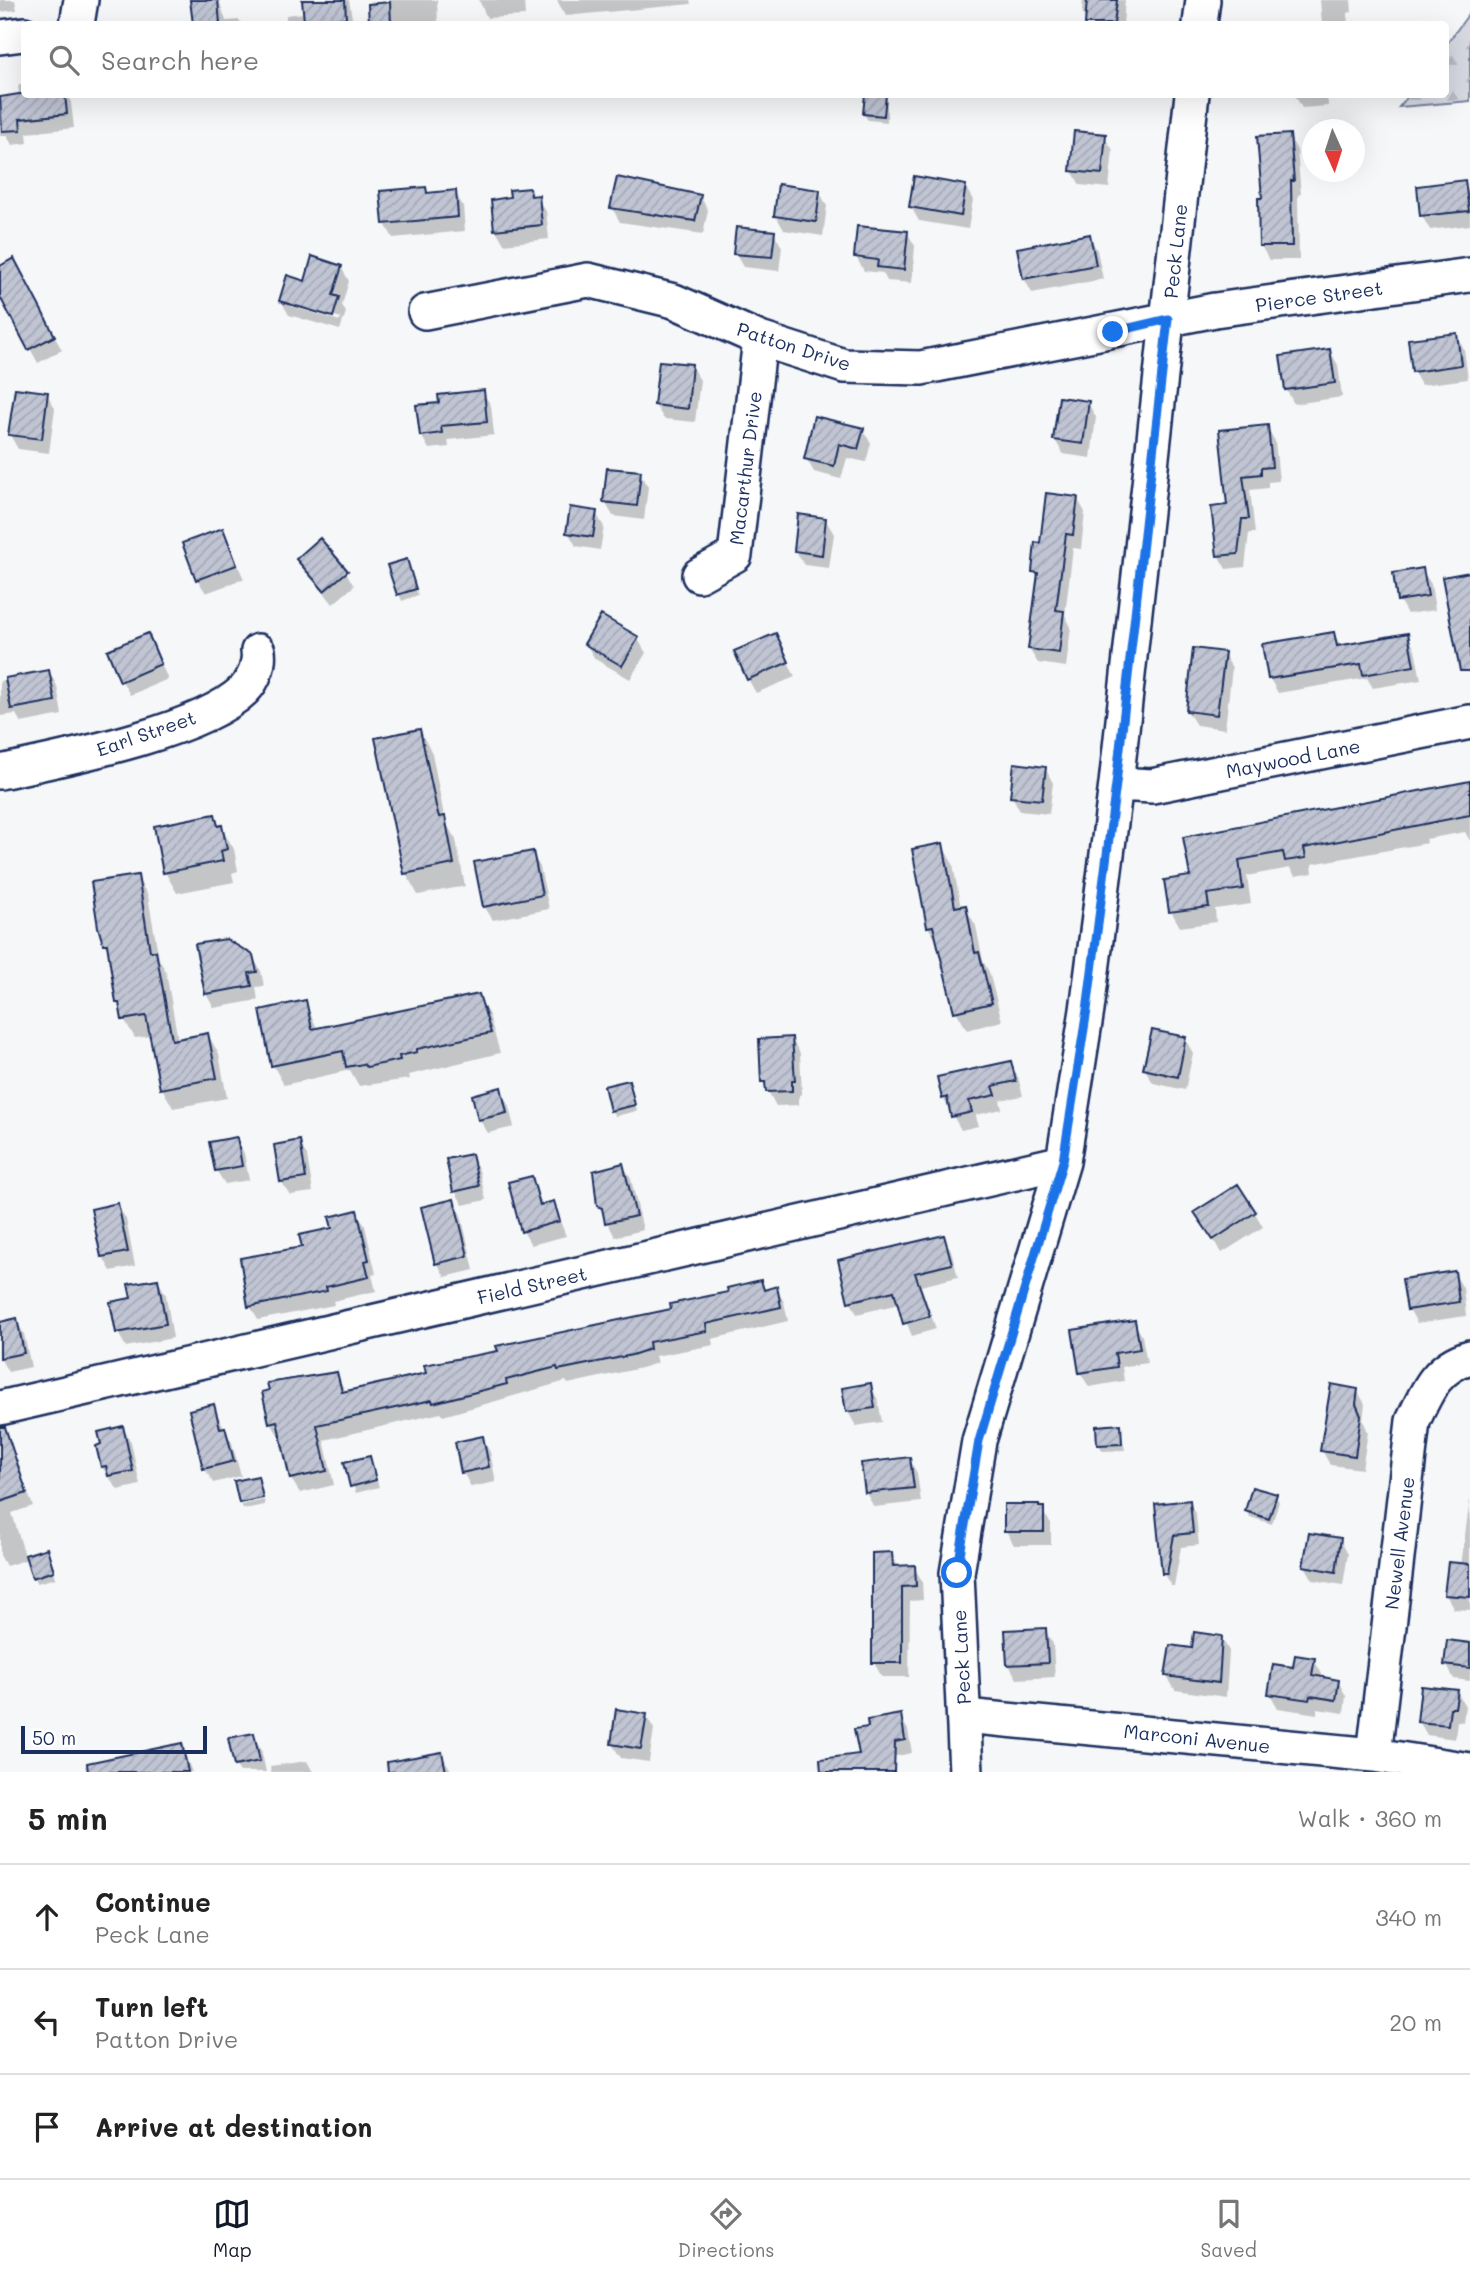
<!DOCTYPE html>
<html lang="en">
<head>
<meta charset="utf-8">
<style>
	:root { --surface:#fff; --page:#f6f6f6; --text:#222; --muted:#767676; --line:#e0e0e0; --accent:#111827 }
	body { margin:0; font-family:Mali,sans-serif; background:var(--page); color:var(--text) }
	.compass { position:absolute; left:1302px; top:119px; width:63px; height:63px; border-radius:50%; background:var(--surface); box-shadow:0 7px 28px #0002; rotate:177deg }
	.scale { position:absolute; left:21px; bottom:18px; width:186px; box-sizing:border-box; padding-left:7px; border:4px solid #1b2f5e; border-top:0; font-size:19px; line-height:24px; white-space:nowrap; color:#1b2f5e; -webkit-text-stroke:5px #fff; paint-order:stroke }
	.stop { position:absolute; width:21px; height:21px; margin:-16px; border:5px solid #1a73e8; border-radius:50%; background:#fff }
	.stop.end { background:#1a73e8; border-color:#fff; box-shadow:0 2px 7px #0008 }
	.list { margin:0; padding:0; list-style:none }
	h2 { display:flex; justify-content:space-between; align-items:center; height:91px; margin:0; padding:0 28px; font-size:30px }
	h2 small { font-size:23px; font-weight:400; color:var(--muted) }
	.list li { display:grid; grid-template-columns:46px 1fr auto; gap:21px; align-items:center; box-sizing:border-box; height:105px; padding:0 28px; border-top:2px solid var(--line) }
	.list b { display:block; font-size:26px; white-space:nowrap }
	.list p { margin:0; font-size:23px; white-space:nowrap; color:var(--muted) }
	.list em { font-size:23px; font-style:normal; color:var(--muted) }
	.icon { flex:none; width:38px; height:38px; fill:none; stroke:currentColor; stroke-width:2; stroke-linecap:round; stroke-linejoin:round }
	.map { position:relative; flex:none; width:1470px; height:1772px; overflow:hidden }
	.search { position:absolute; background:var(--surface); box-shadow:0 7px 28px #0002; left:21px; right:21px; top:21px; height:77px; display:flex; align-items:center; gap:18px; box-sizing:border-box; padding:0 24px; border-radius:7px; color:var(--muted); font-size:26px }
	.sheet { height:406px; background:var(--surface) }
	nav { display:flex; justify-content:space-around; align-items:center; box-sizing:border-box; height:98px; border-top:2px solid var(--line); background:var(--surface); font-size:19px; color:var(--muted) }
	nav a { display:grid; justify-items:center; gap:4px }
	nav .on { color:var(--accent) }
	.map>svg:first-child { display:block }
	.forest { fill:url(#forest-firs); stroke:#7884a0; stroke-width:2 }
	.shadow { fill:#0003; fill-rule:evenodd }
	.building { fill:url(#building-hatch); stroke:#1b2f5e; stroke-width:2 }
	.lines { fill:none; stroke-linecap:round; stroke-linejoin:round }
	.minor-casing { stroke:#1b2f5e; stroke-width:38 }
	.minor { stroke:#fff; stroke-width:33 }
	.route { stroke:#1a73e8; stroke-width:9 }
	.labels { text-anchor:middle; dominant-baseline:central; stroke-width:5; stroke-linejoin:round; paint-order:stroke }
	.street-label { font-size:19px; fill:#1b2f5e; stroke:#fff }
</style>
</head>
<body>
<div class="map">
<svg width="1470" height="1772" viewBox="0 0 1470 1772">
	<defs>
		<pattern id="forest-firs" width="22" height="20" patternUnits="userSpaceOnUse" patternTransform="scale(1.75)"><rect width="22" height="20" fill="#d6d9e2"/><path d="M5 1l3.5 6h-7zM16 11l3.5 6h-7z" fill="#b7bbc4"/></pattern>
		<pattern id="building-hatch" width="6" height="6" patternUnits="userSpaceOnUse" patternTransform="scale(1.75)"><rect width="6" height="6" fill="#c0c4d3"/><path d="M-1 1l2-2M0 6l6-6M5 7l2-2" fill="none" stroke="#a4a9b8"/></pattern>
	</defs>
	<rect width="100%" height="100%" fill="#f6f7f9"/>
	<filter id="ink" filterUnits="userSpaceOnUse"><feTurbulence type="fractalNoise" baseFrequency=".0143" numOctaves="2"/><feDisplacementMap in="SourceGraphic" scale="14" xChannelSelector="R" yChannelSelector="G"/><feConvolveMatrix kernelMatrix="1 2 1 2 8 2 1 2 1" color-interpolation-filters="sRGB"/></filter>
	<g filter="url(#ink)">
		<path class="forest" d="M1470 12V101L1399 107 1409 95 1446 94V45Z"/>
		<path class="shadow" d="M0 0H15L17 10 0 12Z
			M192 0H219L226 21 239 20 242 24H195Z
			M304 0H349L353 24H286V15L305 13Z
			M388 0H437L438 24H370L369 5 389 4Z
			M479 0H524L525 16 487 18Z
			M557 0H690L691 4 565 16Z
			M1083 0H1125L1123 24H1086L1082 10Z
			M1320 0H1351L1352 12 1347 13 1348 24H1322Z
			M24 84V94H70L74 128 27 133 28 143 12 145 7 136H0V98L19 96 18 85Z
			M866 94H887V122L868 120 864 114Z
			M1294 94H1327L1328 106 1302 108Z
			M1104 136 1113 150 1109 188 1080 185 1072 171Z
			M1289 136 1297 150 1301 194 1298 195 1299 260H1269L1261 246 1264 200Z
			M1464 182 1470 192V225L1430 230 1422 216 1419 187Z
			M965 186 973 200 968 229 919 221 911 207Z
			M425 189 428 195 455 192 463 206 465 231 393 238 385 224Z
			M529 189 546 211 549 239 504 244 496 230 512 199Z
			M819 191 827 206 823 236 784 230 776 216Z
			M700 196 708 210 703 234 620 222 612 208Z
			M907 232 915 246 912 283 887 281 883 273 864 271 856 257Z
			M774 233 782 247 779 271 743 267 735 253Z
			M1089 236 1097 250 1103 279 1032 293 1024 278Z
			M341 267 349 281 342 305 346 312 340 330 289 315 281 301 306 283ZM290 302 341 318 340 321 290 306Z
			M0 268 21 275 62 350 38 363 0 294Z
			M1456 335 1464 349 1468 379 1421 385 1413 371Z
			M1330 351 1338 365 1342 397 1294 404 1286 389Z
			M691 366 700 380 695 422 664 419 655 405Z
			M483 392 491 406 494 435 448 440 449 447 429 449 421 435Z
			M47 394 55 408 49 453 18 449 10 435Z
			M1088 403 1096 417 1091 458 1063 454 1055 440Z
			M1267 427 1275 441 1279 481 1268 482V488L1250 490 1255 533H1249L1245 567 1226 569 1218 555 1229 507 1221 431Z
			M862 429 871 443 866 462 847 458 841 479 814 472 806 458Z
			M640 473 648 487 644 520 613 516 605 502Z
			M1077 498 1085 512 1081 549 1073 548 1065 615 1071 627 1066 667 1038 663 1029 649 1039 580 1034 571 1041 545Z
			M596 513 604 527 600 550 576 546 568 532Z
			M825 519 834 534 829 568 804 565 795 550Z
			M222 530 244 579 206 593 197 579Z
			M298 559 346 572 354 586 333 604Z
			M406 561 418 595 402 601 399 594Z
			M1422 570 1431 584 1435 610 1407 614 1399 600Z
			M1334 633 1341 647 1407 635 1415 649 1421 680 1373 688 1367 678 1278 693 1270 679Z
			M147 635 168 679 130 695 122 681Z
			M776 635 795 677 756 693 748 679Z
			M638 639 646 653 630 679 595 659 586 644Z
			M1224 654 1232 668 1225 729 1196 725 1187 711Z
			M49 671 57 686 62 715 21 723 16 714 0 716V681Z
			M420 731 432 753 445 821 456 840 465 886 418 895 406 874 377 740Z
			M1045 768 1053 783 1049 814 1020 811 1012 796Z
			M1470 784V841L1465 832 1426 839 1427 843 1312 864 1313 873 1295 876 1290 868 1247 876 1251 904 1215 909 1216 922 1180 927 1171 911 1193 878 1185 839Z
			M214 816 234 849 238 871 232 873 234 882 177 893 165 872Z
			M942 845 953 864 961 908 965 907 976 926 983 961 989 972 1002 1021 967 1030 956 1011 939 945 928 927Z
			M532 853 540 867 549 909 493 920 484 906Z
			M137 877 148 896 159 959 166 972 178 1040 208 1035 219 1054 227 1098 173 1108 162 1088 152 1036 135 1038 124 1019 110 953 104 944Z
			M252 956 261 971 264 986 256 987 258 1000 214 1008 206 994Z
			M478 996 489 1015 500 1053 409 1075 410 1079 359 1086 350 1070 284 1085 273 1065 305 1002 318 1030Z
			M791 1038 800 1053 802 1094 799 1095V1105L776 1106 763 1082Z
			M1185 1039 1193 1053 1185 1090 1153 1083 1145 1069Z
			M1010 1063 1018 1077 1023 1096 1000 1100 1002 1109 976 1115 978 1126 961 1130 943 1098Z
			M628 1082 637 1111 615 1116 611 1110Z
			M500 1089 508 1103 514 1127 488 1133 479 1119Z
			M236 1139 244 1153 249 1180 225 1184 216 1170Z
			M299 1142 307 1156 313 1192 290 1195 281 1181Z
			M471 1156 479 1170 486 1200 463 1205 455 1191Z
			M623 1165 631 1179 643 1230 615 1237 599 1206Z
			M532 1178 543 1206 553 1203 566 1236 531 1245 523 1231Z
			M453 1201 461 1215 474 1270 445 1277 437 1263Z
			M117 1205 126 1219 135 1266 111 1271 103 1257 93 1210Z
			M357 1212 365 1226 376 1274 372 1275 376 1291 333 1301 334 1305 258 1320 250 1306 304 1249Z
			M1255 1213 1263 1227 1222 1253 1205 1227Z
			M943 1237 951 1250 958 1277 921 1286 936 1329 912 1336 899 1304 857 1314 850 1301Z
			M1454 1273 1463 1288 1466 1316 1417 1323 1409 1309Z
			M158 1281 166 1295 173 1338 126 1347 118 1333 112 1303 133 1299Z
			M761 1282 766 1291 776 1288 784 1302 788 1321 712 1339 714 1345 655 1356 657 1363 641 1368 568 1384 566 1381 443 1416 441 1413 324 1440 334 1485 300 1493 291 1479 282 1436H279L270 1422 337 1374 346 1393 673 1310Z
			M16 1320 24 1334 31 1367 8 1372 0 1358V1324Z
			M1134 1322 1142 1336 1147 1363 1122 1367 1124 1381 1089 1387 1080 1372Z
			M870 1385 878 1400 882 1422 856 1426 848 1412 844 1390Z
			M1357 1390 1365 1404 1363 1420 1368 1432 1362 1469 1330 1465 1322 1450Z
			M213 1406 232 1443 241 1476 213 1483 205 1469 191 1411Z
			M1120 1426 1125 1450 1103 1451 1099 1445Z
			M123 1428 131 1442 140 1485 118 1490 102 1467Z
			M482 1438 490 1452 496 1482 471 1487 463 1472Z
			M12 1453 33 1506 12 1513 25 1556 46 1550 56 1578 37 1583 28 1559 6 1566 0 1555V1457Z
			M369 1458 379 1487 356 1493 346 1464Z
			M909 1459 917 1473 921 1502 874 1507 866 1493Z
			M1276 1496 1279 1502 1272 1524 1250 1517 1246 1511Z
			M1470 1498V1610L1454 1609 1446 1595 1461 1565Z
			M264 1500 265 1505 244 1509 241 1505Z
			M1189 1502 1196 1515 1199 1545 1181 1547 1174 1586H1171L1163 1573 1157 1505Z
			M1040 1509 1051 1523V1545H1014L1006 1531Z
			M1340 1540 1348 1554 1343 1585 1313 1580 1305 1566Z
			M891 1553 899 1568 914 1567 922 1581 923 1600 910 1601 909 1677H882L874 1663Z
			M1045 1630 1053 1644 1055 1677 1017 1679 1009 1665 1007 1632Z
			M1221 1637 1229 1651 1226 1697 1175 1690 1167 1676 1193 1650Z
			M1470 1645V1681L1454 1679 1446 1664Z
			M1314 1660 1322 1674 1321 1679 1338 1681 1346 1696 1344 1713 1317 1709V1714L1278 1708 1270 1694 1295 1669Z
			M1457 1692 1465 1706 1463 1722 1457 1721 1455 1739 1427 1735 1419 1721Z
			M646 1715 654 1729 649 1762 621 1758 612 1744Z
			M900 1716 908 1730 912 1753 885 1758 887 1772H848L846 1758 861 1756 870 1728Z
			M253 1735 261 1749 266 1772H240L236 1766Z
			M181 1745 192 1772H87L85 1766Z
			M441 1754 452 1772H408L420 1770Z
			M307 1761 313 1772H271L270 1766Z"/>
		<path class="building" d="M190 0H218L220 24H193Z
			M302 0H345L346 18 304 21Z
			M1087 0H1117L1114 24H1085Z
			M390 2 391 24H369L368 4Z
			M19 94H65L67 114 20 119 21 130 2 131 0 97Z
			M865 94H886L884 116 863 114Z
			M1074 131 1106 134 1102 174 1070 171Z
			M1290 134 1294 181H1291L1292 246H1259L1258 198H1262L1257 136Z
			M914 176 966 185 961 216 909 207Z
			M617 177 701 195 695 221 610 208Z
			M1465 180 1469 211 1420 216 1417 186Z
			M778 184 820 190 816 222 774 216Z
			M426 187 427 193 456 190 458 217 383 224 380 191Z
			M530 188 531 196 539 195 542 225 494 230 491 200 510 197 509 190Z
			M857 226 908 231 904 270 877 267 878 260 854 257Z
			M736 227 775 231 772 257 733 254Z
			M1090 234 1096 265 1023 279 1017 248Z
			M312 256 342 266 333 295 339 297 333 317 279 301 287 275 305 281Z
			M14 258 55 336 28 350 0 297V266Z
			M1457 333 1461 365 1412 372 1408 339Z
			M1330 349 1335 383 1285 390 1280 356Z
			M659 361 692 364 688 409 654 405Z
			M15 388 48 392 42 439 8 435Z
			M484 390 487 422 441 426 442 433 420 436 416 405 439 403 438 395Z
			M1059 397 1089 401 1083 444 1053 440Z
			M814 416 864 428 858 449 839 444 834 466 804 459Z
			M1268 425 1272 467 1261 468V474L1243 476 1249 519H1242L1238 554 1217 556 1211 507 1227 505 1219 430Z
			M607 468 641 471 637 506 603 502Z
			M1046 493 1078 497 1073 535 1066 534 1056 610 1064 611 1059 653 1028 649 1038 573 1032 572 1035 542 1040 543Z
			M570 507 597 511 593 537 566 533Z
			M798 514 826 518 822 555 794 551Z
			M223 528 237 565 196 580 182 543Z
			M320 538 348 571 324 591 296 559Z
			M407 559 416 589 397 595 387 565Z
			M1423 568 1428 596 1397 601 1393 573Z
			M1470 572V671H1460L1442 577Z
			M601 615 639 637 622 666 584 644Z
			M1334 632 1337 646 1408 633 1414 666 1363 675 1361 664 1268 679 1262 644Z
			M148 633 161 664 120 682 107 650Z
			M776 633 789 662 747 680 734 651Z
			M1193 648 1225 652 1217 715 1186 711Z
			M49 670 55 701 11 709 5 678Z
			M420 729 436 806 439 817 445 816 454 864 404 874 375 738Z
			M1014 763 1046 767 1042 800 1010 797Z
			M1470 781V815L1304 848 1306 858 1285 861 1283 852 1239 860 1243 889 1207 894 1209 907 1169 912 1164 880 1190 876 1183 837Z
			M215 814 218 826 222 825 227 849 221 851 223 861 163 873 154 826Z
			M943 843 955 907 966 905 975 953 979 952 992 1003 954 1012 933 926 927 927 912 849Z
			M533 851 542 895 483 907 474 862Z
			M138 875 150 951H156L172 1040 208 1033 217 1078 160 1089 146 1016 122 1020 119 1003H116L107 944H103L98 927 91 882Z
			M226 939 253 955 257 972 249 973 252 986 205 994 195 944Z
			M479 994 491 1033 417 1049V1052L399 1056 400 1060 367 1067 363 1064 346 1067 343 1051 271 1066 260 1010 306 1000 312 1029Z
			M1152 1030 1186 1037 1178 1077 1143 1069Z
			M792 1037 795 1081H792V1091L766 1092 765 1082H761L759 1039Z
			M1011 1061 1016 1081 993 1086 996 1095 969 1101 972 1112 951 1117 947 1097 942 1099 937 1077Z
			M629 1080 635 1105 610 1111 604 1086Z
			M501 1087 507 1113 478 1120 472 1095Z
			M237 1137 242 1166 215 1171 209 1142Z
			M300 1140 306 1178 280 1182 274 1145Z
			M472 1154 479 1186 453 1192 446 1159Z
			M623 1163 636 1216 605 1223 602 1208 597 1206 593 1171Z
			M532 1176 540 1205 554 1201 560 1221 521 1232 508 1182Z
			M1238 1184 1256 1212 1213 1240 1194 1212Z
			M454 1199 468 1256 435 1264 421 1207Z
			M118 1203 128 1252 101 1257 91 1209Z
			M357 1210 369 1260 365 1261 369 1277 326 1287 327 1291 248 1307 240 1258 302 1247 299 1235 332 1228 329 1217Z
			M944 1235 952 1264 915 1273 930 1316 903 1324 894 1291 848 1302 838 1260Z
			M1455 1271 1459 1302 1407 1310 1402 1279Z
			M158 1279 166 1324 116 1333 110 1302 131 1298 128 1284Z
			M761 1280 764 1290 777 1286 781 1307 706 1324 707 1331 649 1342 650 1349 632 1355 558 1370 557 1367 506 1380 507 1384 433 1403 432 1400 317 1425 327 1471 290 1479 277 1421 269 1423 262 1392 269 1390 267 1383 337 1372 342 1392 426 1373 424 1365 498 1351 496 1346 671 1309 670 1304 728 1292 727 1288Z
			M17 1318 24 1353 0 1358V1322Z
			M1135 1320 1140 1349 1115 1353 1117 1367 1079 1373 1072 1330Z
			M871 1383 875 1408 846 1412 842 1388Z
			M1331 1384 1358 1389 1356 1404 1361 1416 1355 1456 1320 1451Z
			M214 1404 220 1428 225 1427 234 1461 203 1469 189 1410Z
			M1121 1424 1122 1444 1097 1445 1096 1426Z
			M123 1426 133 1471 108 1476 106 1466 101 1467 96 1446 101 1444 98 1432Z
			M0 1427H5L27 1493 0 1502Z
			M483 1436 489 1467 461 1473 455 1442Z
			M370 1456 376 1480 350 1487 344 1462Z
			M910 1457 914 1488 865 1493 861 1463Z
			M258 1476 263 1498 239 1503 234 1481Z
			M1252 1487 1277 1494 1269 1519 1245 1511Z
			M1190 1500 1193 1533 1174 1535 1167 1574H1162L1155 1504Z
			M1004 1504H1039V1507H1044V1532H1004Z
			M1309 1533 1341 1538 1336 1572 1303 1566Z
			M47 1548 54 1571 32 1578 25 1555Z
			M892 1552 893 1566 915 1565 916 1586 902 1587V1663H872V1553Z
			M1448 1562 1470 1564V1597L1444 1595Z
			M1046 1628 1048 1663 1007 1665 1005 1630Z
			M1194 1632 1222 1636 1219 1683 1165 1676 1170 1645 1192 1648Z
			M1447 1640 1470 1643V1668L1444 1665Z
			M1295 1655 1315 1658 1312 1675 1339 1680 1336 1700 1310 1696 1309 1700 1268 1694 1273 1664 1293 1667Z
			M1421 1686 1458 1690 1455 1708H1450L1448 1725 1417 1722Z
			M616 1709 647 1714 641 1749 611 1744Z
			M901 1714 905 1740 895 1742 894 1772H821L820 1759 859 1754 854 1729 868 1727 867 1720Z
			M254 1733 260 1761 234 1766 228 1738Z
			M182 1743 188 1772H88L87 1763Z
			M442 1752 446 1772H388L387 1762Z"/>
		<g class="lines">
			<defs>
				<path id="minor" d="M77 24 81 0
					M1200 24 1203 0
					M0 37 24 34
					M425 312 588 280 674 301 760 339 844 366 921 368 1215 310 1470 275
					M699 575 735 555 760 339
					M0 772C61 759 201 732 244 690 254 680 260 664 258 651
					M1116 784 1152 786 1470 722
					M0 1408 1063 1162
					M965 1716 1374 1755 1470 1770
					M1374 1755 1413 1421C1427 1391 1436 1367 1470 1357
					M966 1772 957 1573 979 1441 1063 1162 1087 1010 1116 784 1192 94"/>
			</defs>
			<use href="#minor" class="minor-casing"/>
			<use href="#minor" class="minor"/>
		</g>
	</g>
	<g class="lines" filter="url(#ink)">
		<path class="route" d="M957 1573 979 1441 1063 1161 1087 1010 1116 784 1168 319 1113 332"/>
	</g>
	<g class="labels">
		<g class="street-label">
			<text transform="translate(1175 251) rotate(-84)">Peck Lane</text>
			<text transform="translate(1319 296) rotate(-8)">Pierce Street</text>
			<text transform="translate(794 346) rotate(18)">Patton Drive</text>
			<text transform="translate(745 468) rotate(-83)">Macarthur Drive</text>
			<text transform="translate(146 733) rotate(-19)">Earl Street</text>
			<text transform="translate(1293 758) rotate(-11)">Maywood Lane</text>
			<text transform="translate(532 1285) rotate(-13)">Field Street</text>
			<text transform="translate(1399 1543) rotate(-83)">Newell Avenue</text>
			<text transform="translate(961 1657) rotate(-93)">Peck Lane</text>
			<text transform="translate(1197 1738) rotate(6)">Marconi Avenue</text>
		</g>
	</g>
</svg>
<svg class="compass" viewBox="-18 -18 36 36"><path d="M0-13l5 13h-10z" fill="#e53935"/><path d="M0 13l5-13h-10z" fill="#767676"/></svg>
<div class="scale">50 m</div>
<div class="stop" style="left:957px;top:1573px"></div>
<div class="stop end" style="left:1113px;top:332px"></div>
<div class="search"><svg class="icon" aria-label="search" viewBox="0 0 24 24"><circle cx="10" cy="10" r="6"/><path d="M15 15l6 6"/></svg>Search here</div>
</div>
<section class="sheet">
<h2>5 min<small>Walk · 360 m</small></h2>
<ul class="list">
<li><svg class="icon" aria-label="ahead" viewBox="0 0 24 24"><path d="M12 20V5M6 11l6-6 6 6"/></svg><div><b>Continue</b><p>Peck Lane</p></div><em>340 m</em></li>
<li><svg class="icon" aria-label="left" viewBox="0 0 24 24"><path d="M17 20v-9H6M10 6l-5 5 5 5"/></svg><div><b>Turn left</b><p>Patton Drive</p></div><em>20 m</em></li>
<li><svg class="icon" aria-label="arrive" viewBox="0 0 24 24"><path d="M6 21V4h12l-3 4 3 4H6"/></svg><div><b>Arrive at destination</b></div></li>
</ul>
</section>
<nav>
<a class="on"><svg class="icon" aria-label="map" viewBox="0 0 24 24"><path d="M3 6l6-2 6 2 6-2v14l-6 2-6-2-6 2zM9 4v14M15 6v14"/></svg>Map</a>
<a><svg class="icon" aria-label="directions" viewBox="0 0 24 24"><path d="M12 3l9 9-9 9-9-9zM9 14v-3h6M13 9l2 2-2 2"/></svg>Directions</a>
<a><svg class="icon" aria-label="saved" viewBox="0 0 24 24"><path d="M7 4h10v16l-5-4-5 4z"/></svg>Saved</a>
</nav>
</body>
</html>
